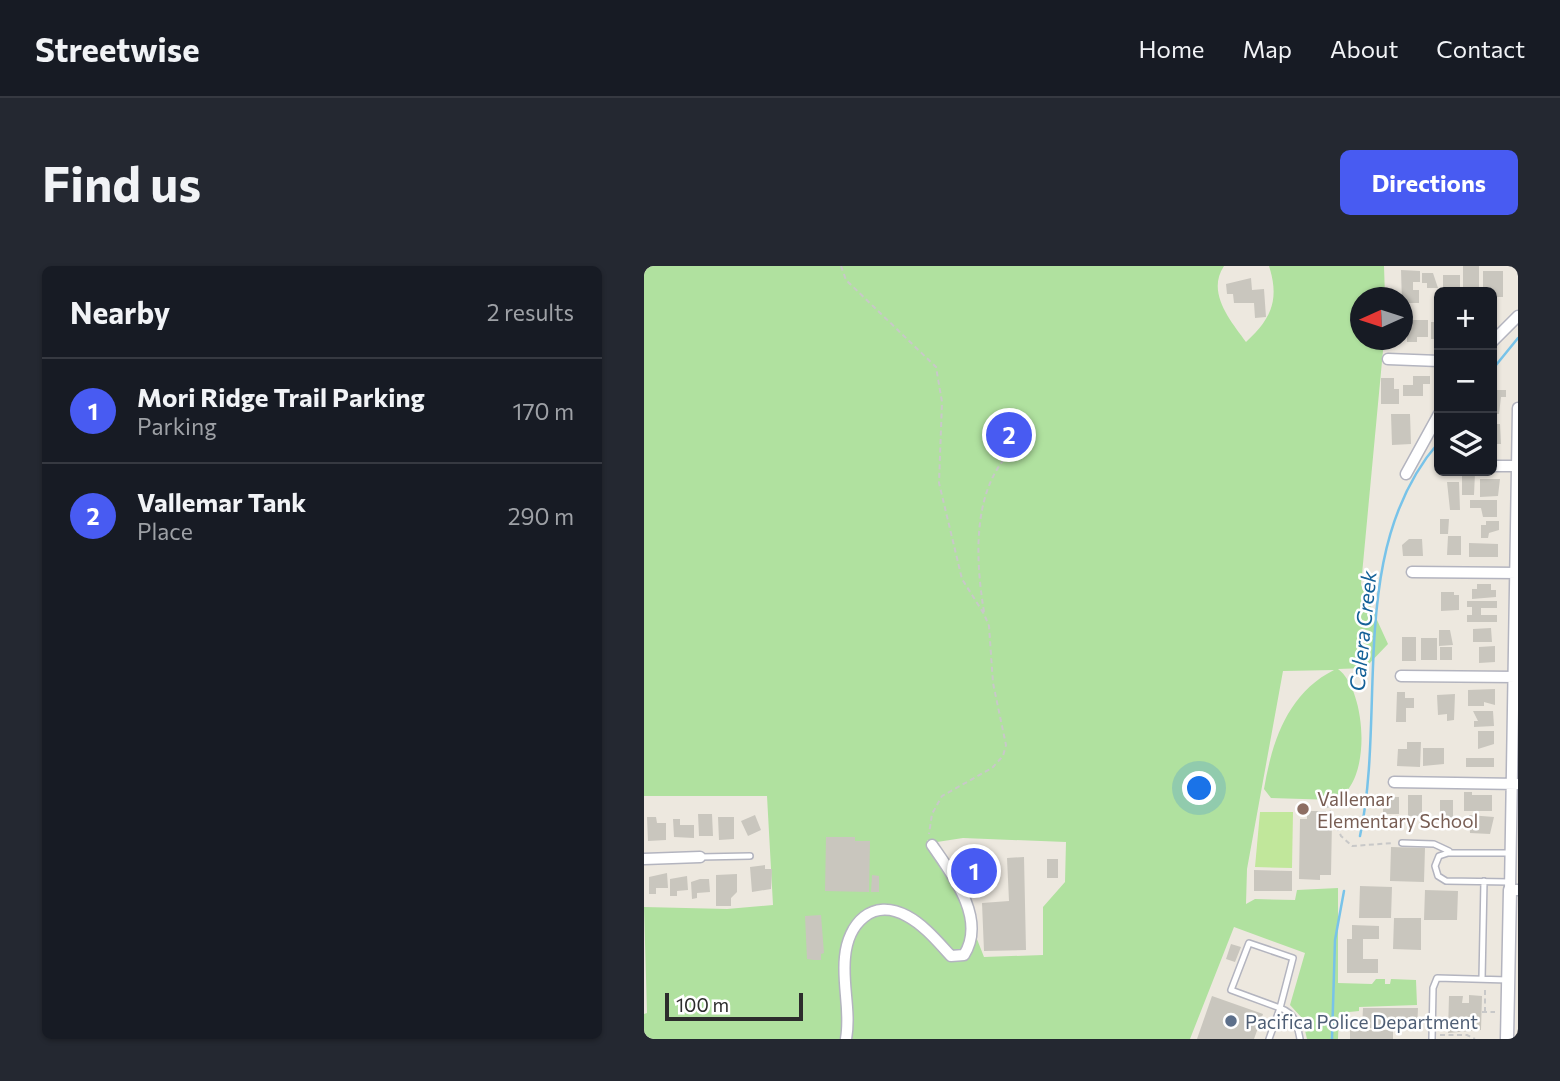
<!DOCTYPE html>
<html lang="en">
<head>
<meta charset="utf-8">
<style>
	:root { --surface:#171b24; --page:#242831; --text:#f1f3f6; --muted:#9ea1a6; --line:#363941; --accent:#485bf2 }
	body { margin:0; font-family:Commissioner,sans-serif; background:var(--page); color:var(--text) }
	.controls { position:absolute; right:21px; top:21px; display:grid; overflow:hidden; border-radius:10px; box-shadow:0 2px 5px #0004 }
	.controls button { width:63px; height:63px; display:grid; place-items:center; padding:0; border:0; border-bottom:2px solid var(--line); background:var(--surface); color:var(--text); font:35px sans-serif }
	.compass { position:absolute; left:706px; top:21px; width:63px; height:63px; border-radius:50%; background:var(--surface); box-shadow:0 2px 5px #0004; rotate:267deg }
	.scale { position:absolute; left:21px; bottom:18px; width:138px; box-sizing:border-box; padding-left:7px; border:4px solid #2c2c2c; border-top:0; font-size:19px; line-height:24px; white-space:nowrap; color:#2c2c2c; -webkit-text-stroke:5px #fff; paint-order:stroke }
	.you { position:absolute; left:556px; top:523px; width:24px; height:24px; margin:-18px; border:5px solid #fff; border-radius:50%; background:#1a73e8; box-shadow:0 0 0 10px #1a73e833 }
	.badge { display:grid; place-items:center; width:46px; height:46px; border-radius:50%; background:var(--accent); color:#fff; font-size:23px; font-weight:700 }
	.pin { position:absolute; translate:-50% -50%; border:4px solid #fff; box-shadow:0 2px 7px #0006 }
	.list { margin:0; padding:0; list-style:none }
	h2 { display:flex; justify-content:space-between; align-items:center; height:91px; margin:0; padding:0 28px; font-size:30px }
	h2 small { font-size:23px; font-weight:400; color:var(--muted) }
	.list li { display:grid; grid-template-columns:46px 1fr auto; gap:21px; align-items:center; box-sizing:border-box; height:105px; padding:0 28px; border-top:2px solid var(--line) }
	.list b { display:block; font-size:26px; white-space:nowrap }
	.list p { margin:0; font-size:23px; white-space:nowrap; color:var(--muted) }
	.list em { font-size:23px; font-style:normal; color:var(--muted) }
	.icon { flex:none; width:38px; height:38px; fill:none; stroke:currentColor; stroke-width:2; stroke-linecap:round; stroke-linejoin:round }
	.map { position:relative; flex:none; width:874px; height:773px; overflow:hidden; border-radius:10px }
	header { display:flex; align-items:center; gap:42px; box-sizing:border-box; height:98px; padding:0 35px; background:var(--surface); border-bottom:2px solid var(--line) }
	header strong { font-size:33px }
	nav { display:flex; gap:38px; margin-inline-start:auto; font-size:24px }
	.intro { display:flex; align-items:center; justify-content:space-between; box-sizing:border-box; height:168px; padding:0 42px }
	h1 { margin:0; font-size:49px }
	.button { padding:18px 32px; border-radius:10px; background:var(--accent); color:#fff; font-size:24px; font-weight:700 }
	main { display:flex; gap:42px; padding:0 42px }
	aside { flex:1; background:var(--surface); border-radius:10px; box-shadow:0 2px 5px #0004 }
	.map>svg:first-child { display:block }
	.green { fill:#b0e19f; fill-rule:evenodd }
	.pitch { fill:#c1e79b }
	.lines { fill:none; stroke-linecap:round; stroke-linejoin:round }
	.stream { stroke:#78c3e9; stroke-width:2.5 }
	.building { fill:#c9c6be }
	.service-casing { stroke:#b3b4bf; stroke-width:8 }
	.minor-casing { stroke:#b3b4bf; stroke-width:13 }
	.tertiary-casing { stroke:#b3b4bf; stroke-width:15 }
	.path { stroke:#c8c8c8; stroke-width:2; stroke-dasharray:5 3.5; stroke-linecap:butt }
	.service { stroke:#fff; stroke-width:5 }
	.minor { stroke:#fff; stroke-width:10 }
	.tertiary { stroke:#fff; stroke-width:12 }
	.education-dot { fill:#8d6e63; stroke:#fff; stroke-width:2.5 }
	.service-dot { fill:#5c6f8a; stroke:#fff; stroke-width:2.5 }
	.labels { text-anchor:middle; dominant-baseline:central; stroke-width:5; stroke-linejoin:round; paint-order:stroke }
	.education-label { font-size:19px; fill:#785e54; stroke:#fff; text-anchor:start }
	.service-label { font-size:19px; fill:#4e5e75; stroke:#fff; text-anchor:start }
	.water-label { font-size:21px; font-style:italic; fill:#146198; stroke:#fff }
</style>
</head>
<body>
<header>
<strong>Streetwise</strong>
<nav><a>Home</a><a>Map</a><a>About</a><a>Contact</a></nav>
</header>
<div class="intro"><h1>Find us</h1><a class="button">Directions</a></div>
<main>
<aside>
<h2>Nearby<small>2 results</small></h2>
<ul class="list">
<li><span class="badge">1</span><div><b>Mori Ridge Trail Parking</b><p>Parking</p></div><em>170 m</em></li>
<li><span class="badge">2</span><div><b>Vallemar Tank</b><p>Place</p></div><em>290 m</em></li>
</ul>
</aside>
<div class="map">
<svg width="874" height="773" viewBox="0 0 874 773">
	<rect width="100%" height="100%" fill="#ede8df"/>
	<path class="green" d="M0 0H580C562 27 587 55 602 76 627 53 636 34 625 0H740L741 31 716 32V74H740L717 319 744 378 721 402 694 403C723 424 729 520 690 534L627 532 620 523C628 475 644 427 690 404L639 405 603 603 602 638 611 633 651 634 653 624 694 622V717L728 718 732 713H741V718H746L747 713 772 714 773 739 715 741V745L695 747 694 773H663L658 752 646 739 661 687 590 661 546 773H0V748L3 747 0 641 83 643 129 639 123 530H0ZM319 572 422 576 421 616 399 641V689L340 691 320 640 283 574 293 576Z"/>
	<path class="pitch" d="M616 546H649L648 602 611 601Z"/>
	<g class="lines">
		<path class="stream" d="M848 104 874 72
			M716 570C743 443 702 283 795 176
			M688 773 691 674 700 625"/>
	</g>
	<path class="building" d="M819 0H835V23H819Z
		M757 4 776 5V16H769V24H775V37H758Z
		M839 5H859V31H850V25H839Z
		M778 7H789L794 22H783V17H778Z
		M799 9H816V22H799Z
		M607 12 608 24 620 23 622 51 611 52 610 37H590L589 28H583L582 18Z
		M792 50H795V73H787V56H792Z
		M763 54H784V71H773V76H763Z
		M769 110H786V118H779V130H759V119H769Z
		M737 112H750V123H755V138H737Z
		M848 124H862V131H857L855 148H848Z
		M747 148H766L767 178 748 179Z
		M848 150H853V158H856L857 178H848Z
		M354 170a11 11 0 1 1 22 0a11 11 0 1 1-22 0Z
		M818 207H831L830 229H818Z
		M836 213H856L854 230 836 231Z
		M803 216H815L816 244H806Z
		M826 234H853V251H839L837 242H826Z
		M796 253H805L804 268H796Z
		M842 255H855V264L845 267 844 272H837V259H842Z
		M804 270H817V289H803Z
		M765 273H778L779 290H759L758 279Z
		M825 277 854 278V291H825Z
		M833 318H847V324H852V331L828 333V323H833Z
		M797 326H810V329H815V344L797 345Z
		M823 335H853V342H837V349H853V356H823V349H828V341H823Z
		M847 362 848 376H829V363Z
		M795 364H806L809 379 795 380Z
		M758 371H772V395H758Z
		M777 372H793V394H777Z
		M851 380V396L835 397V381Z
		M796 381H808V394H796Z
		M851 423V439L840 436V440H824V424Z
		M753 426H761V432H770V442H762V456H752Z
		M811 428 810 454 803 455V448L794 449 793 429Z
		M829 445H849L850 460 830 461V455H834Z
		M834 465H850V478L834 483Z
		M763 476H777L776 501 753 500 754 483H763Z
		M779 482H800V498L779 500Z
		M822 492H850V501H822Z
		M820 526H828V529H848V545H820Z
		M764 529H778V550H764Z
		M743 531H755V548H739V534H743Z
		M796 534H809V555H796Z
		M663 545H682V554H688L687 609H676V614L655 613 656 553H663Z
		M54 548H68L69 570H55Z
		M111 549 117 564 104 570 97 555Z
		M825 549 850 551 846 568 826 567Z
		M3 551H12L13 557H22V574L4 575Z
		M74 551H90V573L75 574Z
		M29 553H36V559H50V572L30 571Z
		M182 571H211V575H226L225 626 181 625Z
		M747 581 781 582 780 616 746 615Z
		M380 591 382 684 340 685 338 637 365 635 363 592Z
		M403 593H414V612H403Z
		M121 599V603H128L127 623 108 626 106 601Z
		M610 604 648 605V625H610Z
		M23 607 24 622H12V628H5V611Z
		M93 608V626L87 632V640H72V609Z
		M228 609 235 610V626H227Z
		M43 610 44 624 33 625V630H26V613Z
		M56 613H65L66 626 53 627V632L48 633 47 616Z
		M716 620 748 621 747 652H715Z
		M781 624 814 625 813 654H780Z
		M177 649 180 687 177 688V694H170L163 693 161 650Z
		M750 652H777V684L749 683Z
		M708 659 735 660V673H719V693H734V707H703V673H708Z
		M587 678 597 681 591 696 582 693Z
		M825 729 838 730 837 764 804 767 805 730H819L818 737H825Z
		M568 730 619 748 610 773H553Z
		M719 742H774L773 762H718Z
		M706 764H749V773H706Z"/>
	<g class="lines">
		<defs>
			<path id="service" d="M758 577 790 578 805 585
				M56 591 106 590
				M866 616 802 615 794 610 791 600 795 590 804 587H866
				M605 677 649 692 636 742 587 724Z
				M838 713 840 615
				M625 773 636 742C652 748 653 758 656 773
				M788 773 789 722 793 712 864 714"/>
			<path id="minor" d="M848 76 874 50
				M744 93 795 95
				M874 142 866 624H874
				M848 200H874
				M762 208 795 148
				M768 306 874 307
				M757 410 873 411
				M750 516 874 518
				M0 593 56 591
				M202 773C207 745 198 719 201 691 204 658 228 631 263 650 280 659 294 676 307 690L320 689C343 653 308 608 288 579"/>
			<path id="tertiary" d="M863 773 866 624"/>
		</defs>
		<use href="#service" class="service-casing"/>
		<use href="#minor" class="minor-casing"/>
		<use href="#tertiary" class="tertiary-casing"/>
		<path class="path" d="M197 0 202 14 292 101 298 136 295 217 318 313 340 348 345 360 349 417 362 479 359 490 348 502 298 530 288 548 285 568
			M340 346C332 297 328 232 361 192
			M682 537 697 570 708 580 750 577
			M838 746H851
			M841 746V722
			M796 769H823L831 773"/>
		<use href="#service" class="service"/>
		<use href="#minor" class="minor"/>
		<use href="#tertiary" class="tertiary"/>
	</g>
	<circle class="education-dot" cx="659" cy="543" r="7"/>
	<circle class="service-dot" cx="587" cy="755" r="7"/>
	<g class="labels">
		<g class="education-label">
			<text x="673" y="532">Vallemar<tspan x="673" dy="22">Elementary School</tspan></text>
		</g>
		<g class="service-label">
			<text x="601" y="755">Pacifica Police Department</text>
		</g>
		<g class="water-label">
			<text transform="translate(718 365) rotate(-84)">Calera Creek</text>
		</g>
	</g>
</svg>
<div class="controls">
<button>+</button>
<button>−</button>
<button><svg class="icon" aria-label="layers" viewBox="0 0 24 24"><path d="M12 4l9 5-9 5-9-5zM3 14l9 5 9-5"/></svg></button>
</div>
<svg class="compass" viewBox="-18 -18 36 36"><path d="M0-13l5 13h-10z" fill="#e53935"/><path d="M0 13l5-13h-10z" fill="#9ea1a6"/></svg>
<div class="scale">100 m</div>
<div class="you"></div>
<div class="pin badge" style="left:330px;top:605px">1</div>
<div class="pin badge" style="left:365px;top:169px">2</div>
</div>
</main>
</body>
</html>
